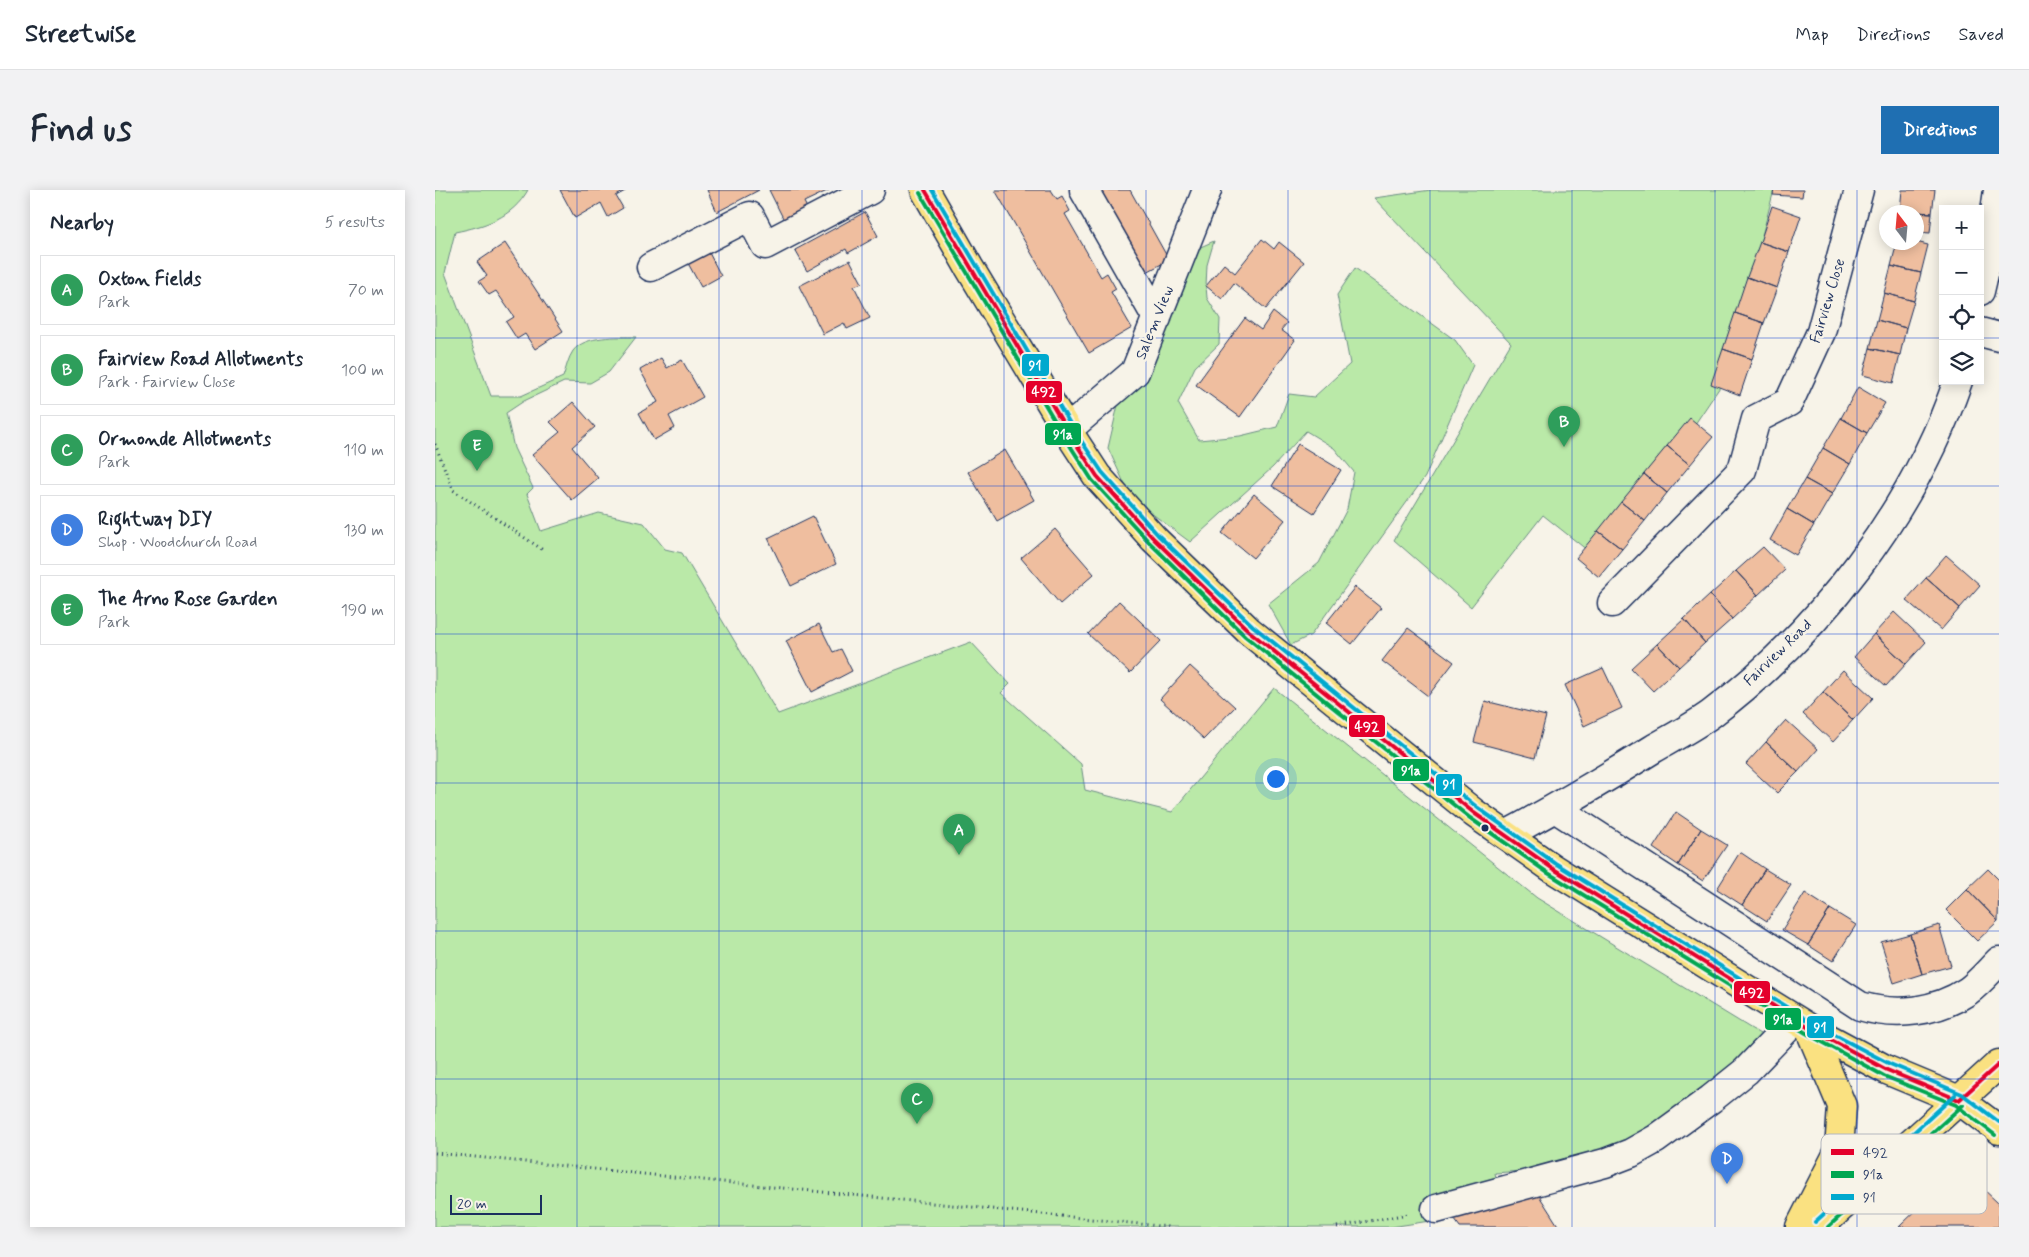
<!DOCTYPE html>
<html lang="en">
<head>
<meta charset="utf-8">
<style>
	:root { --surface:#fff; --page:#f2f2f3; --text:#1f2937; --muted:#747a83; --line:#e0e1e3; --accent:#1f6fb2 }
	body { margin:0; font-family:Mynerve,sans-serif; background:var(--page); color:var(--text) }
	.controls { position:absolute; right:15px; top:15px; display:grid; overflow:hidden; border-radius:0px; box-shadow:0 2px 12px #0003 }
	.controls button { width:45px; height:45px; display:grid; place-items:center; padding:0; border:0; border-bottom:1px solid var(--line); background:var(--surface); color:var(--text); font:25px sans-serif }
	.compass { position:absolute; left:1444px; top:15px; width:45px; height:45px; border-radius:50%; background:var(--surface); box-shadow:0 2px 12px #0003; rotate:344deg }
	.scale { position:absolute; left:15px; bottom:12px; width:92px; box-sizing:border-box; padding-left:5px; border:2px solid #1b2f5e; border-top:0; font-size:14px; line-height:18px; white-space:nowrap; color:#1b2f5e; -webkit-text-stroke:4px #f7f3e8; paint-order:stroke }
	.you { position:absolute; left:840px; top:588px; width:18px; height:18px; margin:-12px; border:4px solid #fff; border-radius:50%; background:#1a73e8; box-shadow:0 0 0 8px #1a73e833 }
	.badge { display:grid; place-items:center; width:32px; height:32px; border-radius:50%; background:var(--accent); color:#fff; font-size:16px; font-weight:700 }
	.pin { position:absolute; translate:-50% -41px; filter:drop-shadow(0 1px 2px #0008) }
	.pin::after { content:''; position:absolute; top:26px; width:18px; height:15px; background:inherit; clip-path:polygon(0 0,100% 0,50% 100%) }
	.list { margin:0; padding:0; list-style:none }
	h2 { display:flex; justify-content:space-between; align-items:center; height:65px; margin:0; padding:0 20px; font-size:21px }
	h2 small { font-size:16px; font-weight:400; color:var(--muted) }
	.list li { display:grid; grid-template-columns:32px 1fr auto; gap:15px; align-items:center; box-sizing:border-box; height:70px; margin:0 10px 10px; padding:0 10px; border:1px solid var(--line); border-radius:0px }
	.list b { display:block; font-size:19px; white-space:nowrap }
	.list p { margin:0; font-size:16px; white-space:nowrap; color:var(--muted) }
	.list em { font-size:16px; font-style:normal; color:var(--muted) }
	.icon { flex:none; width:28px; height:28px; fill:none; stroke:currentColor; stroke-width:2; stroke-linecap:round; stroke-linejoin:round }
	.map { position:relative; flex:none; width:1564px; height:1037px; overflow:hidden; border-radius:0px }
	header { display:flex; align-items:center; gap:30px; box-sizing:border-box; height:70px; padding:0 25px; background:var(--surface); border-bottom:1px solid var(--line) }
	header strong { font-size:24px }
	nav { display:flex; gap:28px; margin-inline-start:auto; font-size:18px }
	.intro { display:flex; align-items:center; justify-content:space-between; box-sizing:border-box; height:120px; padding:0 30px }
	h1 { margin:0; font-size:35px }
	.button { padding:12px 22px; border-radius:0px; background:var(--accent); color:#fff; font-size:18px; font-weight:700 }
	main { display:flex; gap:30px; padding:0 30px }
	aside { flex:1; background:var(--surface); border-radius:0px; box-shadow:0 2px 12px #0003 }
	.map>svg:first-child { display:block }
	.green { fill:#bae9a8; stroke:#6a8c83 }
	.building { fill:#efbe9f; stroke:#1b2f5e }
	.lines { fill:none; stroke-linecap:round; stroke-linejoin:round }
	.minor-casing { stroke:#1b2f5e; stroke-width:31 }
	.major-casing { stroke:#1b2f5e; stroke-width:31 }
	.highway-casing { stroke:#1b2f5e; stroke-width:31 }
	.path { stroke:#1b2f5e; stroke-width:3; stroke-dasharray:1 4; stroke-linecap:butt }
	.minor { stroke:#f7f3e8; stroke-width:28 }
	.major { stroke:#fae181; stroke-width:28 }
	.highway { stroke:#fae181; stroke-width:28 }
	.bus-1-casing { stroke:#f7f3e8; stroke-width:8 }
	.bus-2-casing { stroke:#f7f3e8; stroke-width:8 }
	.bus-3-casing { stroke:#f7f3e8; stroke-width:8 }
	.bus-1 { stroke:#e4002b; stroke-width:4 }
	.bus-2 { stroke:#00a651; stroke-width:4 }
	.bus-3 { stroke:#00a9ce; stroke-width:4 }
	.grid { fill:none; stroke:#1d4ed8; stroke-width:1; stroke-opacity:0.55 }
	.bus-dot { fill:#1b2f5e; stroke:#f7f3e8; stroke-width:2 }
	.labels { text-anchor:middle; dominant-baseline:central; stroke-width:5; stroke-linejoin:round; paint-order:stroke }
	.street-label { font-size:15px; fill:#1b2f5e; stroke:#f7f3e8 }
	.key { fill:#f7f3e8; stroke:#b5b8bf; stroke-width:1 }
	.key-label { font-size:14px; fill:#1b2f5e }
	.line-badge { stroke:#f7f3e8; stroke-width:2 }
	.badge-label { font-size:14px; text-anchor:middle; font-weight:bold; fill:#fff }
</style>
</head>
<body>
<header>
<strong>Streetwise</strong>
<nav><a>Map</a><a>Directions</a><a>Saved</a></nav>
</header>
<div class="intro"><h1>Find us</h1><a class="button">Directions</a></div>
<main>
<aside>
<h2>Nearby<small>5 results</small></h2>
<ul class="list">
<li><span class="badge" style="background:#2e9e5b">A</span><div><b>Oxton Fields</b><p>Park</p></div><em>70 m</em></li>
<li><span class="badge" style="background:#2e9e5b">B</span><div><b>Fairview Road Allotments</b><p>Park · Fairview Close</p></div><em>100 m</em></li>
<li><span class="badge" style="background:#2e9e5b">C</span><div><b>Ormonde Allotments</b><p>Park</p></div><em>110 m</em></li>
<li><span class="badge" style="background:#3f7fe0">D</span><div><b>Rightway DIY</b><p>Shop · Woodchurch Road</p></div><em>130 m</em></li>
<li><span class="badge" style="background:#2e9e5b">E</span><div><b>The Arno Rose Garden</b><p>Park</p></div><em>190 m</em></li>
</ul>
</aside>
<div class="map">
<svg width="1564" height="1037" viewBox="0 0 1564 1037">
	<rect width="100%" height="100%" fill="#f7f3e8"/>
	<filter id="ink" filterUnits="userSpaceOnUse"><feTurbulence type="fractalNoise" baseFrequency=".02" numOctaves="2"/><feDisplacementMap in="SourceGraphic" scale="10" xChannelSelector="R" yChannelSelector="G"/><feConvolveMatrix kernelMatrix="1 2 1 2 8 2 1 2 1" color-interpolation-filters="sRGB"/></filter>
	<g filter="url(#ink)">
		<path class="green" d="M0 0H93C77 28 50 36 20 42L10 83 56 206H86L128 187C131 179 133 168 138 161 150 145 183 147 201 147L174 182 155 193 129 192 89 211 71 223 79 258 98 298 92 304 106 341 164 323 209 333 230 359 247 363 343 524 536 452 575 494 566 503 646 574 650 600 737 622 839 498 1102 708 1330 847 1285 886 1196 950 1125 978 1060 983 1067 1013 1001 1030 956 1037H0Z
			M996 0H1339L1289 191 1167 372 1108 325 1036 417 959 350 1076 153 939 8Z
			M779 51 772 75 771 96 772 108 785 129 784 154 760 177 743 213 764 250 805 246 842 237 854 204 879 207 915 174 902 105 920 78 1020 150 1038 175 990 287 876 445 856 455 833 414 884 373 912 319 919 282 899 258 871 241 838 277 755 352 696 308 673 258 689 189 750 64Z"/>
		<path class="building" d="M125 0H192L181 6 188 18 173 27 166 13 140 28Z
			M272 0H324L282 22Z
			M334 0H394L369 12 373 20 350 32Z
			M560 0H616L622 9 627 6 635 21 630 24 666 87 672 83 681 99 676 102 697 138 654 163Z
			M662 0H695L734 70 708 84Z
			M1339 0H1368L1367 7 1338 5Z
			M1467 0H1500L1497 23 1465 21Z
			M1337 16 1366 26 1354 62 1325 52Z
			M1465 21 1497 23 1495 43 1482 42V22Z
			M430 22 443 46 413 63 411 59 372 81 360 60Z
			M827 49 839 59 844 52 869 72 831 119 799 93 787 109 771 96 789 74 800 83Z
			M1325 52 1354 62 1342 98 1312 87Z
			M1462 52H1481L1493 55 1486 83 1456 76Z
			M70 53 128 141 100 159 90 144 82 149 71 132 79 127 61 101 54 105 44 91 52 86 42 72Z
			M270 55 286 86 266 97 249 66Z
			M415 70 427 93 419 96 435 128 412 139 409 133 388 144 364 96Z
			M1456 76 1486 83 1479 111 1449 103Z
			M1312 87 1342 98 1329 133 1300 123Z
			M1449 103 1479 111 1471 138 1442 130Z
			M838 122 852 133 846 140 860 150 805 227 761 195 810 128 826 140Z
			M1300 123 1329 133 1317 169 1288 159Z
			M1442 130 1471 138 1465 165 1435 158Z
			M1435 158 1465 165 1458 193 1428 185Z
			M1288 159 1317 169 1305 205 1276 194Z
			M226 168 232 178 247 170 268 207 234 226 240 238 219 250 204 223 223 212 205 180Z
			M1423 197 1450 213 1432 243 1406 228Z
			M138 212 160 237 137 257 163 288 137 310 97 265 125 242 115 232Z
			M1255 228 1278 247 1255 275 1232 256Z
			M1406 228 1432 243 1415 274 1388 258Z
			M863 254 906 280 879 323 837 296Z
			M1232 256 1255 275 1232 303 1209 284Z
			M1388 258 1415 274 1397 304 1370 289Z
			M570 260 599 310 562 331 533 282Z
			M1209 284 1232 303 1210 331 1186 312Z
			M1370 289 1397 304 1379 335 1352 319Z
			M819 304 850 330 818 368 787 343Z
			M1186 312 1210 331 1187 359 1163 341Z
			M1352 319 1379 335 1361 365 1335 350Z
			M378 326 401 374 356 396 333 348Z
			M620 339 659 384 625 414 586 368Z
			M1163 341 1187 359 1164 387 1141 368Z
			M1328 357 1350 380 1323 405 1301 381Z
			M1511 365 1545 395 1525 418 1491 388Z
			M1301 381 1323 405 1297 429 1275 405Z
			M1491 388 1525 418 1506 440 1471 410Z
			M920 397 946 418 917 454 891 433Z
			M1275 405 1297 429 1270 453 1249 429Z
			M684 411 726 451 695 483 653 444Z
			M1459 422 1491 452 1471 474 1439 444Z
			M1249 429 1270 453 1244 477 1222 454Z
			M384 434 398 462 406 459 417 481 377 502 351 451Z
			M973 438 1019 472 993 506 947 471Z
			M1439 444 1471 474 1451 496 1419 467Z
			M1222 454 1244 477 1218 501 1196 478Z
			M755 476 800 517 769 549 725 509Z
			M1168 478 1187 518 1149 536 1130 495Z
			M1408 480 1438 508 1418 530 1388 502Z
			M1388 502 1418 530 1398 552 1368 524Z
			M1050 511 1111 526 1100 568 1039 552Z
			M1351 530 1383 559 1363 582 1331 552Z
			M1331 552 1363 582 1342 603 1311 574Z
			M1241 622 1266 639 1243 675 1218 658Z
			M1266 639 1292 655 1268 691 1243 675Z
			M1305 662 1330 679 1307 715 1282 699Z
			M1330 679 1356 695 1332 731 1307 715Z
			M1553 679 1564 690 1563 731 1532 699Z
			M1532 699 1563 731 1542 751 1511 720Z
			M1370 703 1395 719 1373 755 1347 740Z
			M1395 719 1421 735 1398 771 1373 755Z
			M1504 735 1516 776 1487 784 1475 744Z
			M1475 744 1487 784 1459 793 1446 752Z
			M1527 989H1535L1542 993 1564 1014V1037H1464L1495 1007 1503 1013Z
			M1103 1004 1124 1037H1025L1017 1026Z"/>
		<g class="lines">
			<defs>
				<path id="minor" d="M649 0 722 128
					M216 77 315 26 330 55 435 0
					M1545 101 1555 58 1563 0
					M1545 142 1564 147
					M632 240 700 182 772 0
					M1177 413 1307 280 1321 229 1354 212 1386 142 1424 0
					M1120 618 1425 816C1462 827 1501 822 1533 801 1544 793 1554 781 1564 771
					M1071 645C1121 618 1170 589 1218 559 1237 548 1258 537 1276 524 1386 441 1478 321 1523 191
					M1001 1019 1170 973 1196 963 1221 949 1276 909 1311 881 1360 830"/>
				<path id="major" d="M490 0 534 77 632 240 662 286 719 349 814 441 1039 623 1117 678 1374 838 1452 880 1524 910 1564 940
					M1365 1037 1404 961 1407 916 1374 838"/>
				<path id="highway" d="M1384 1037 1564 874"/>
			</defs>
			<use href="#minor" class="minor-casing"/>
			<use href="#major" class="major-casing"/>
			<use href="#highway" class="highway-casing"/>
			<path class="path" d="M0 254 18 300 108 360
				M0 963 735 1037
				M902 1037 973 1024"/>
			<use href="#minor" class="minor"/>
			<use href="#major" class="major"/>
			<use href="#highway" class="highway"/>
			<defs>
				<path id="bus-1" d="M490 0 632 240 662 286 719 349 814 441 1039 623 1117 678 1374 838 1452 880 1524 910
					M1524 910 1564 874"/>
				<path id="bus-2" d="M485 3 627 243 657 290 715 353 810 446 1035 628 1113 683 1371 843 1449 886 1521 915 1560 945
					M1393 1037 1528 915"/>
				<path id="bus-3" d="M497 0 637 237 667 282 723 345 818 436 1043 618 1120 673 1377 833 1455 874 1527 904 1564 932
					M1380 1032 1520 905"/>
			</defs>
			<use href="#bus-1" class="bus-1-casing"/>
			<use href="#bus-2" class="bus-2-casing"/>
			<use href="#bus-3" class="bus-3-casing"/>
			<use href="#bus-1" class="bus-1"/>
			<use href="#bus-2" class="bus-2"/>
			<use href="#bus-3" class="bus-3"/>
		</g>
	</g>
	<path class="grid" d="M142 0V1037M284 0V1037M427 0V1037M569 0V1037M711 0V1037M853 0V1037M995 0V1037M1137 0V1037M1280 0V1037M1422 0V1037M0 148H1508M1545 148H1564M0 296H1564M0 444H1564M0 593H1564M0 741H1564M0 889H1564"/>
	<circle class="bus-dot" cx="1050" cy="638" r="4.5"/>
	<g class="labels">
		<g class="street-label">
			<text transform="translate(1393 111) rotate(-73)">Fairview Close</text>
			<text transform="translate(720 133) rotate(-68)">Salem View</text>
			<text transform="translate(1343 463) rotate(-44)">Fairview Road</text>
		</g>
	</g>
	<rect x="1386" y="944" width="166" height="80" rx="8" class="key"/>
	<rect x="1396" y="959" width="23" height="6" fill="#e4002b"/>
	<rect x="1396" y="981" width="23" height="7" fill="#00a651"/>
	<rect x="1396" y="1004" width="23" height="6" fill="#00a9ce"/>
	<g class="key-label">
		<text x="1428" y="967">492</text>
		<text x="1428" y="989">91a</text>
		<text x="1428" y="1012">91</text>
	</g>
	<g class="line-badge">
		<rect x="586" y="163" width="29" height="24" rx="5" fill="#00a9ce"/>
		<rect x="590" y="190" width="38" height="24" rx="5" fill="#e4002b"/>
		<rect x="609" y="232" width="38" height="24" rx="5" fill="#00a651"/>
		<rect x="913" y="524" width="38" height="24" rx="5" fill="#e4002b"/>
		<rect x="957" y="568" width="38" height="24" rx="5" fill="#00a651"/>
		<rect x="1000" y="583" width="28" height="24" rx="5" fill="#00a9ce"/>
		<rect x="1298" y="790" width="38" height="24" rx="5" fill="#e4002b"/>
		<rect x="1329" y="817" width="38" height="24" rx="5" fill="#00a651"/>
		<rect x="1371" y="825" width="29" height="24" rx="5" fill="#00a9ce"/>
	</g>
	<g class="badge-label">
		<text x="600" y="180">91</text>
		<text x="609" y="206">492</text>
		<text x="628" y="249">91a</text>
		<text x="932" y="541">492</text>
		<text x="976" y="585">91a</text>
		<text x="1014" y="599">91</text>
		<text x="1317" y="807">492</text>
		<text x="1348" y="834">91a</text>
		<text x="1385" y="842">91</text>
	</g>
</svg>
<div class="controls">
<button>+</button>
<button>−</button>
<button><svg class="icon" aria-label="locate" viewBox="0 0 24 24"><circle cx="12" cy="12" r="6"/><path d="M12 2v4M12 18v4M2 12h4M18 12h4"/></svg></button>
<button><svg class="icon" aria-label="layers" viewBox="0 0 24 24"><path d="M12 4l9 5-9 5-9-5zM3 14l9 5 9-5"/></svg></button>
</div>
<svg class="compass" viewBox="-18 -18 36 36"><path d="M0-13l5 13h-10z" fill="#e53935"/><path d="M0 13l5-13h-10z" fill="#747a83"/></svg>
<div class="scale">20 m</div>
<div class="you"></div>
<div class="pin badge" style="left:524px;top:665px;background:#2e9e5b">A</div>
<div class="pin badge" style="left:1129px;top:257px;background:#2e9e5b">B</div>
<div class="pin badge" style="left:482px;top:934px;background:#2e9e5b">C</div>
<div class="pin badge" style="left:1292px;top:994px;background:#3f7fe0">D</div>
<div class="pin badge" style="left:42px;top:281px;background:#2e9e5b">E</div>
</div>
</main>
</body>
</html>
